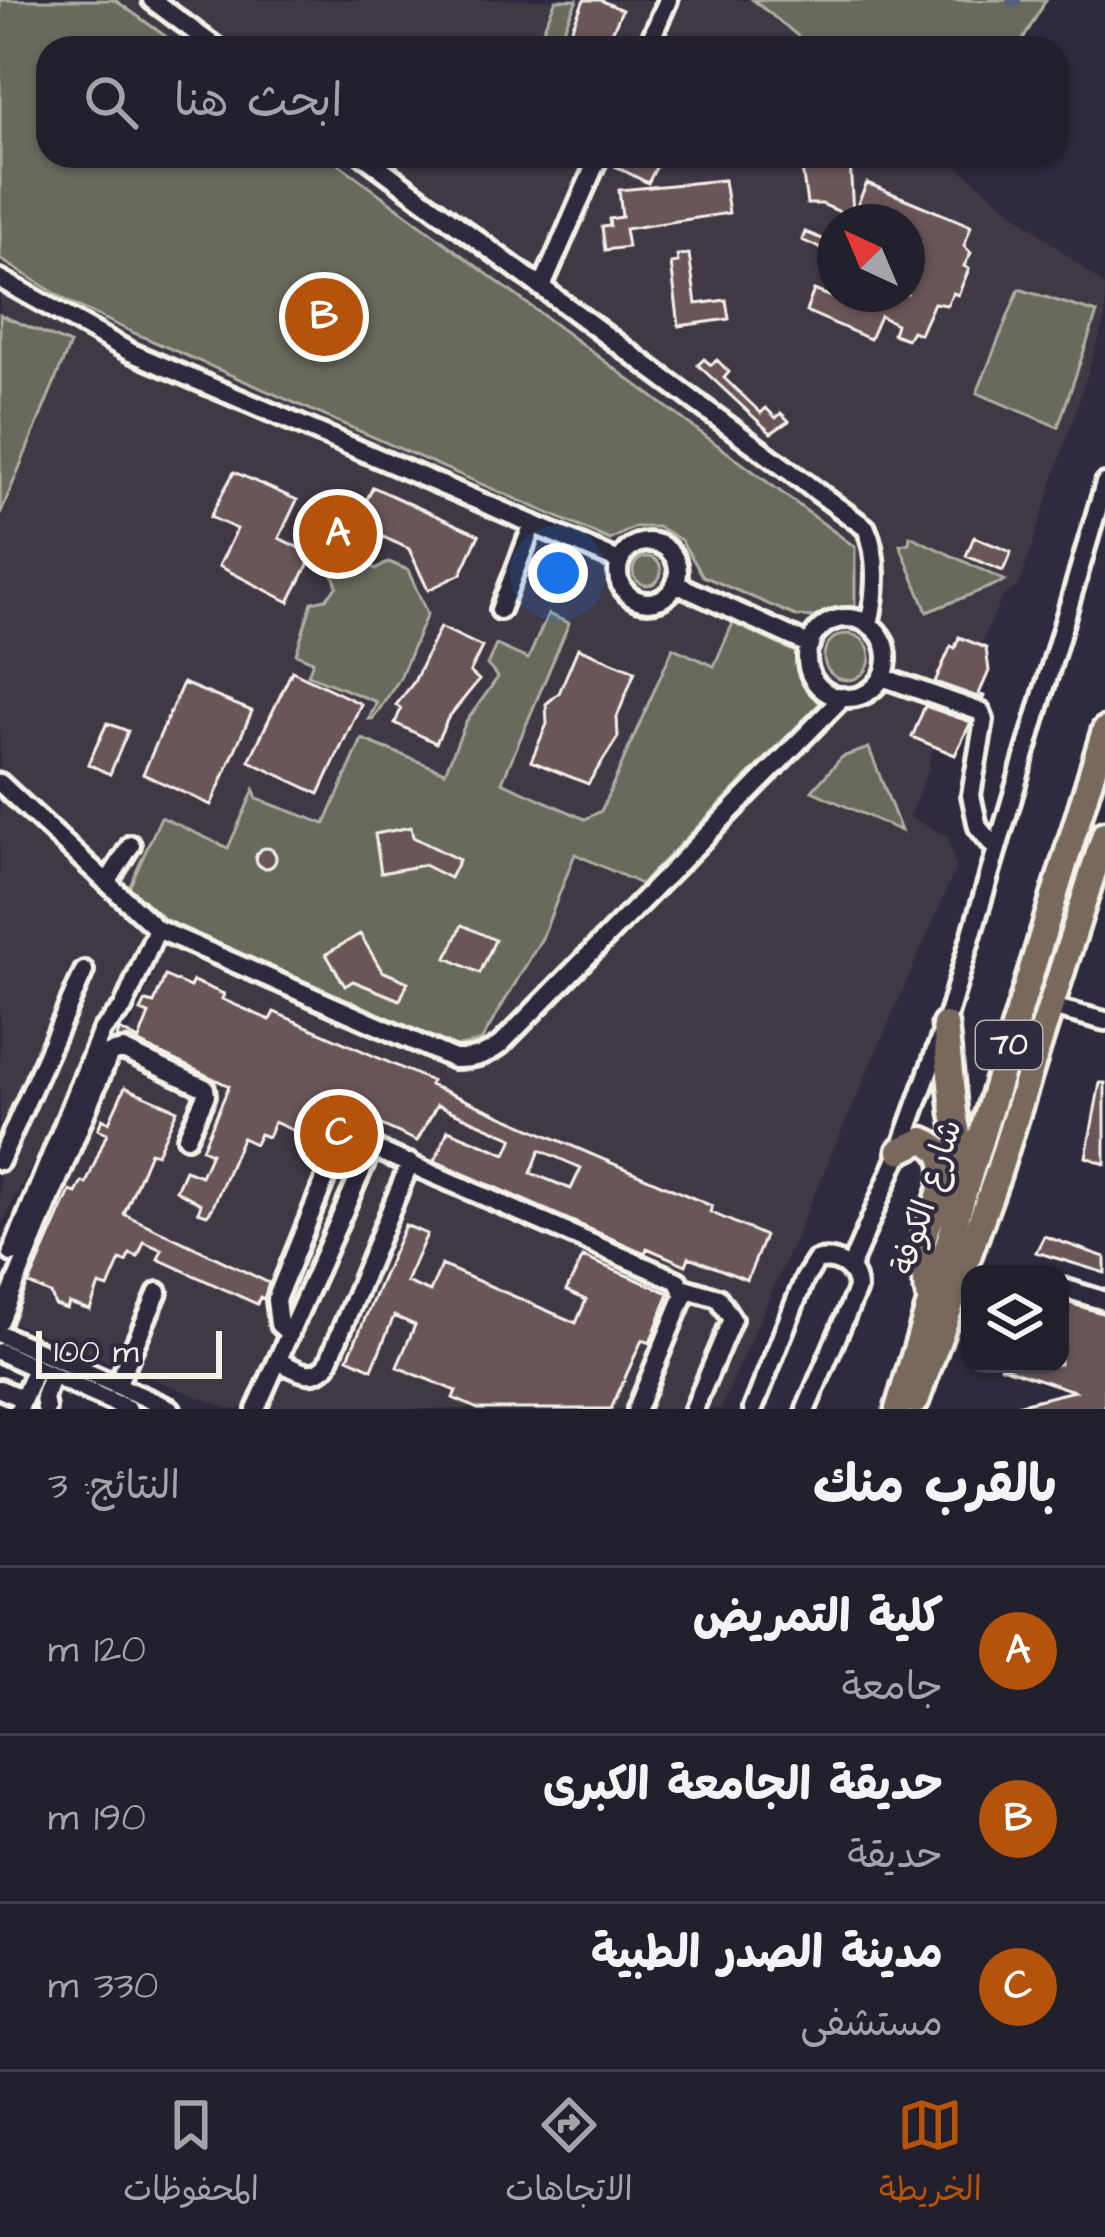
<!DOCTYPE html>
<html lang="ar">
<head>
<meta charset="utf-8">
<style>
	:root { --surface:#23202e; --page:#2f2d3a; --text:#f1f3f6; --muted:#a3a3aa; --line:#403e4a; --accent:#b45309 }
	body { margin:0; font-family:"Architects Daughter","Playpen Sans Arabic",sans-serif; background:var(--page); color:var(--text); direction:rtl }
	.controls { position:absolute; right:36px; bottom:36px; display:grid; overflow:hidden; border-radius:24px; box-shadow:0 3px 9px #0004 }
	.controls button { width:108px; height:108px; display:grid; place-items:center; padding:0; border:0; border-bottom:3px solid var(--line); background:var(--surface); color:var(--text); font:60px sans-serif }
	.compass { position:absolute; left:817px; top:204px; width:108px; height:108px; border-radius:50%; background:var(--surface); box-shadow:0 3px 9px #0004; rotate:316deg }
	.scale { position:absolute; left:36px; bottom:30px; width:186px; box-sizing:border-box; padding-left:12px; border:6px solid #f4f1e8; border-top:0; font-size:33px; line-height:42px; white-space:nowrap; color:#f4f1e8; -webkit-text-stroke:9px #2f2a3d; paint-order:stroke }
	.you { position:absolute; left:558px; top:573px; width:42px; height:42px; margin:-30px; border:9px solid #fff; border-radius:50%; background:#1a73e8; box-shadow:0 0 0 18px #1a73e833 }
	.badge { display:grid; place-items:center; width:78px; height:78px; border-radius:50%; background:var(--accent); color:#fff; font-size:39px; font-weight:700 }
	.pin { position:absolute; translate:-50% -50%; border:6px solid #fff; box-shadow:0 3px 12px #0006 }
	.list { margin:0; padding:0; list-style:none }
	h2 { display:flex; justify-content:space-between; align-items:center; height:156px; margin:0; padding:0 48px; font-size:51px }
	h2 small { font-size:39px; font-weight:400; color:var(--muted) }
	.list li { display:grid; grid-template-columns:78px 1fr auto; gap:36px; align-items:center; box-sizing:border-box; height:168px; padding:0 48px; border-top:3px solid var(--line) }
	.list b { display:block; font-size:45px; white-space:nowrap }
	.list p { margin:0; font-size:39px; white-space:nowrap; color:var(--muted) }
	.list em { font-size:39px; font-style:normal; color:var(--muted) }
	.icon { flex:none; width:66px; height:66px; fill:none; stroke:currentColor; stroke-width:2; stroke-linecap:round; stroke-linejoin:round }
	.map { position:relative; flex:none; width:1105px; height:1409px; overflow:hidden; direction:ltr }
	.search { position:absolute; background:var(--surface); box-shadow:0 3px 9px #0004; left:36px; right:36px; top:36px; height:132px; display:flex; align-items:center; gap:30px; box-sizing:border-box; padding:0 42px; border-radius:36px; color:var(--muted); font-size:45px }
	.sheet { height:660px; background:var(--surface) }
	nav { display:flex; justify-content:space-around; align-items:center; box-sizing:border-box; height:168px; border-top:3px solid var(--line); background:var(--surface); font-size:33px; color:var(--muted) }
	nav a { display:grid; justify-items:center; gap:6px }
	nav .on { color:var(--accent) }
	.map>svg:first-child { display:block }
	.built { fill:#413745; fill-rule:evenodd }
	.green { fill:#676b5d; stroke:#aeaea2; stroke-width:3 }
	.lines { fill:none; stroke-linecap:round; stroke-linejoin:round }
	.canal { stroke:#52647d; stroke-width:14 }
	.building { fill:#6a5658; stroke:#f4f1e8; stroke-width:3; fill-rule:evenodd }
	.minor-casing { stroke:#f4f1e8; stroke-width:26 }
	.highway-casing { stroke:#f4f1e8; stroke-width:33 }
	.minor { stroke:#2f2a3d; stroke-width:16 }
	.highway { stroke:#78695c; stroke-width:24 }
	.labels { text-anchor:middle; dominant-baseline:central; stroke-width:9; stroke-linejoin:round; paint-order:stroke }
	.shield { fill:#2f2a3d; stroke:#b9b5b5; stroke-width:3 }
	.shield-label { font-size:30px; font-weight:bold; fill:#f4f1e8 }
	.street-label { font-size:33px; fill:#f4f1e8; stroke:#2f2a3d }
</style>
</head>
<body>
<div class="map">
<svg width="1105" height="1409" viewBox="0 0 1105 1409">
	<rect width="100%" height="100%" fill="#2f2a3d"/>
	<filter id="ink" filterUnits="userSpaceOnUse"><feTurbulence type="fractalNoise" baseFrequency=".00833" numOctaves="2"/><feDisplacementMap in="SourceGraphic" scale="24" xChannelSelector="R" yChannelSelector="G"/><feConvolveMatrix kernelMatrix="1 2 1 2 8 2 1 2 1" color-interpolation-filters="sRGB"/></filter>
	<g filter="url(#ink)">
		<path class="built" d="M0 0H751L811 48H48V156H944L1105 286V319L1020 584 1003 596 974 658 962 670 937 730 927 773 909 816 948 837 956 868 721 1409H229L3 1319 157 967 122 1026 97 1037 0 1228ZM835 222H907V294H835Z"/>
		<path class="green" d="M0 0H115L182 48H48V156H328L855 547V606L834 608 814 617 796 616 703 576 681 540 658 527H635L610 540 134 333 69 302 0 259Z
			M556 0H577L555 48H535Z
			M753 0H1046L1018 48H813Z
			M1019 289 1097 313 1058 427 977 393Z
			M0 315 70 344 0 515Z
			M335 534 365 545 369 566 377 569 389 562 408 570 427 614 400 678 373 719H369L377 702 308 675 313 661 296 654 312 602 326 599 337 586 333 574 323 566Z
			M910 536 1005 581 927 612 900 545 909 543Z
			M633 571a14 14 0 1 1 28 0a14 14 0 1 1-28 0Z
			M548 614 569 623 502 782 585 819 601 811 673 648 714 666 733 623 795 652 805 683 822 701 641 884 575 854 542 938 481 1041 456 1047 170 924 129 888 161 817 228 848 254 790 257 799 325 824 362 739 445 772 466 722 498 677 487 665 496 645 528 659Z
			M824 657a23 23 0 1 1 46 0a23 23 0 1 1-46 0Z
			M869 748 901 831 812 791 842 757Z"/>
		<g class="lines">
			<path class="canal" d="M1013 0 1014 1"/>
		</g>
		<path class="building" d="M584 0H600L622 10 605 48H563Z
			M620 156H662L648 183 615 166Z
			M850 161 853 214 867 183 971 226 964 246 971 253 964 266 969 269 958 295 953 293 947 305 934 303 920 334 912 331 907 339 893 334 896 324 880 316 870 339 806 311 814 290 859 308 865 294H907V222H850L852 217 822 204H807L802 168Z
			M724 180 729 213 625 229 628 247 605 250 602 227 610 226 609 219 622 217 619 190Z
			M805 232 835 244V255L802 240Z
			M689 254 696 304 726 300 729 319 679 326 671 263 678 262 677 255Z
			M704 359 711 365 717 360 729 372 724 378 761 413 766 408 776 418 781 413 789 421 771 433 698 365Z
			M234 472 297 500 279 538 313 555 289 602 219 566 237 529 210 517Z
			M373 487 479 535 461 574 428 590 409 549 355 524Z
			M974 537 1011 552 1003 571 966 556Z
			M440 627 482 647 470 672 479 680 448 718 436 743 395 723 401 709 396 705 414 682Z
			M959 637 986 648 989 671 979 694 984 696 983 699 935 682 951 646 955 648Z
			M578 648 635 671 617 717 618 737 588 784 531 761 547 724 546 704 559 693Z
			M292 671 361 704 319 794 249 761Z
			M183 683 252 711 211 805 143 774Z
			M925 706 971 722 955 755 912 737Z
			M107 723 128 731 110 774 88 764Z
			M411 827 413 837 459 860 450 878 424 865 381 873 375 834Z
			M256 858a10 10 0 1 1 20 0a10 10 0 1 1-20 0Z
			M462 925 495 940 480 973 447 958Z
			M360 934 382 971 408 982 400 1000 353 981 345 986 326 954Z
			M165 976 190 987 193 981 224 994 222 999 270 1020 274 1012 431 1081 430 1085 712 1206 710 1212 765 1236 747 1280 689 1257 686 1265 647 1248 645 1253 435 1161 448 1130 506 1154 513 1138 437 1105 417 1141 377 1123 373 1134 333 1131 326 1145 274 1122 268 1137 260 1134 255 1144 242 1138 212 1209 207 1215 198 1212 201 1204 176 1190 185 1170 201 1176 211 1153 202 1149 229 1086 128 1038 116 1039 120 1030 139 1040 149 1014 141 1011 146 1001 154 1003ZM540 1150 581 1168 571 1189 531 1173Z
			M1100 1083H1105V1164L1086 1157Z
			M125 1087 177 1110 157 1154 150 1152 124 1214 269 1283 264 1299 260 1297 257 1304 158 1259 162 1250 144 1242 138 1257 130 1254 126 1262 120 1260 108 1288 99 1285 90 1310 69 1303 67 1309 55 1305 51 1294 29 1284 70 1191 76 1193 82 1182 86 1184 107 1133 98 1129 102 1119 109 1122Z
			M405 1225 427 1234 406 1282 430 1292 441 1265 576 1323 586 1300 566 1291 583 1257 669 1293 650 1343 642 1340 611 1409H478L453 1398 456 1391 397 1367 415 1325 394 1316 372 1369 348 1358Z
			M1044 1236 1105 1257V1273L1036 1252Z
			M1060 1300 1105 1314V1409H1017V1405L1074 1391 999 1366 1060 1364Z"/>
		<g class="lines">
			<defs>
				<path id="minor" d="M152 0 217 48
					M647 48 668 0
					M364 156 866 528C879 556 876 595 869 624
					M0 279 130 352 619 561
					M542 287 599 156
					M618 572a30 30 0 1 1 60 0a30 30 0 1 1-60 0Z
					M676 584 810 645
					M500 610 533 524
					M807 658a40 40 0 1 1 80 0a40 40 0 1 1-80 0Z
					M882 677 981 712 984 720 971 795 978 827 996 849
					M0 783 157 929 454 1059C473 1059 485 1056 500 1045L843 697
					M107 883 131 845
					M1051 1007 1105 1021
					M0 1161 84 971
					M12 1253 102 1030 123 1008 157 929
					M850 1268 900 1151 945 1025 1105 483
					M1060 1287 1105 1301
					M684 1288 718 1298 732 1319 694 1409
					M0 1321 110 1053 123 1050 205 1088 206 1095 187 1137
					M0 1334 171 1409
					M290 1334 279 1324 276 1300 336 1152 351 1142 361 1143 678 1281 684 1295 637 1409
					M0 1352 128 1409
					M278 1361C296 1369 311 1382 327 1365L410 1163
					M117 1385 158 1292
					M0 1389 23 1399
					M19 1409 36 1368
					M46 1409 44 1397 52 1375
					M256 1409 372 1147
					M753 1409 804 1280 816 1261C836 1255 857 1268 857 1289L806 1409"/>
				<path id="highway" d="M945 1025 954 1113 967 1183
					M900 1151 923 1140C969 1158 928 1213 922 1245 919 1261 926 1280 929 1295
					M916 1401 997 1176 1105 834
					M898 1409 1105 730"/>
			</defs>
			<use href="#minor" class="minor-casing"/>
			<use href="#highway" class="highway-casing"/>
			<use href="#minor" class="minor"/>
			<use href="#highway" class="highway"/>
		</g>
	</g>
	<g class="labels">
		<rect class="shield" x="976" y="1021" width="66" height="48" rx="9"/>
		<g class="shield-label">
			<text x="1009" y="1045">70</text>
		</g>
		<g class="street-label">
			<text transform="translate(927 1197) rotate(-72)">شارع الكوفة</text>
		</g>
	</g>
</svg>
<div class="controls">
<button><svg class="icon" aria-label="layers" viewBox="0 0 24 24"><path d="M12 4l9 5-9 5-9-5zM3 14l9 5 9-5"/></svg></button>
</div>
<svg class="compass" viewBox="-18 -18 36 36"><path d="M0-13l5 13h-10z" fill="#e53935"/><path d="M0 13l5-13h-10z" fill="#a3a3aa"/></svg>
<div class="scale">100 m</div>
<div class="you"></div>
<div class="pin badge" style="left:338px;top:534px">A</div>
<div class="pin badge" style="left:324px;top:317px">B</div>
<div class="pin badge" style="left:339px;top:1134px">C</div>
<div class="search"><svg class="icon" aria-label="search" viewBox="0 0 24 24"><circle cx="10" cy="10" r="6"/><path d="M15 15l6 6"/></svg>ابحث هنا</div>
</div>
<section class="sheet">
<h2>بالقرب منك<small>النتائج: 3</small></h2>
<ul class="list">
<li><span class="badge">A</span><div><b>كلية التمريض</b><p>جامعة</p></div><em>120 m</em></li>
<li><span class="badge">B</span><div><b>حديقة الجامعة الكبرى</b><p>حديقة</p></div><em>190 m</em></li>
<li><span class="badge">C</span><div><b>مدينة الصدر الطبية</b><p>مستشفى</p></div><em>330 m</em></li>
</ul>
</section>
<nav>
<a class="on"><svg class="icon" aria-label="map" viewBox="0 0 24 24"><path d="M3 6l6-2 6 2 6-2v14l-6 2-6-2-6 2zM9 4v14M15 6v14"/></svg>الخريطة</a>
<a><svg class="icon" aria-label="directions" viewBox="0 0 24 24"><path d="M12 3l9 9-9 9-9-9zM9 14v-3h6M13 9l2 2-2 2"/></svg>الاتجاهات</a>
<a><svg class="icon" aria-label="saved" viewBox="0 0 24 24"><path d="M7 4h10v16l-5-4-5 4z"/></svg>المحفوظات</a>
</nav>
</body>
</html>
